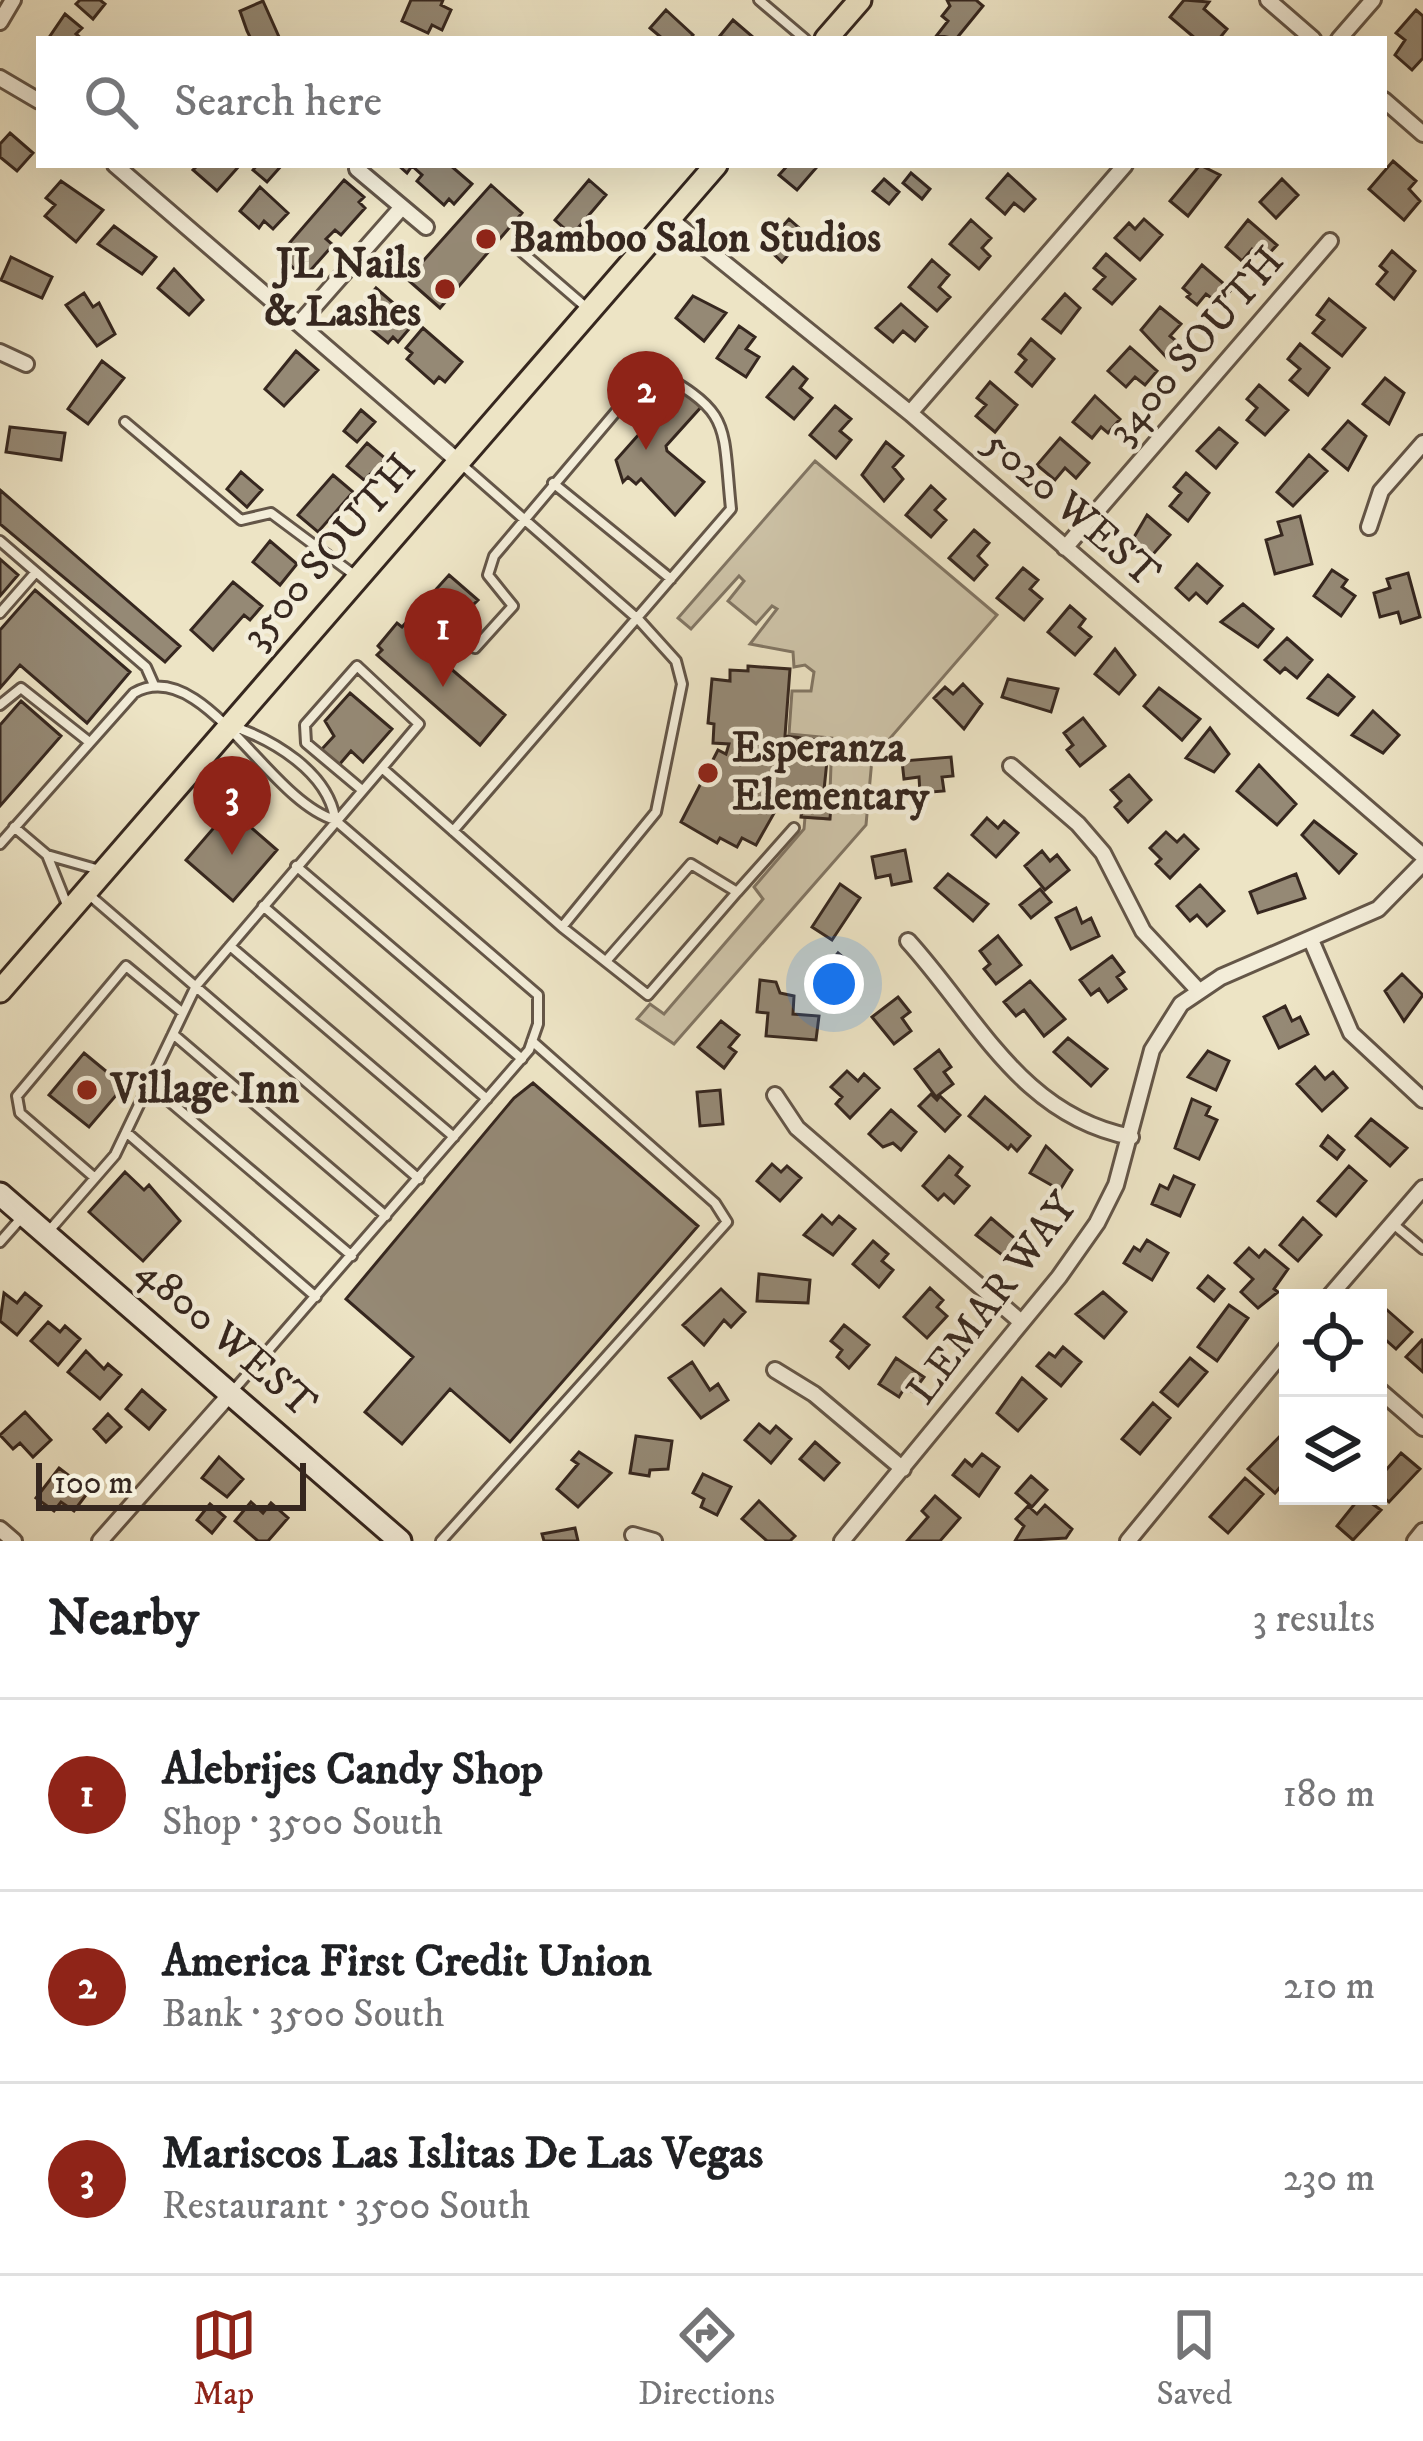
<!DOCTYPE html>
<html lang="en">
<head>
<meta charset="utf-8">
<style>
	:root { --surface:#fff; --page:#f2f2f2; --text:#202124; --muted:#757577; --line:#e0e0e0; --accent:#8f2418 }
	body { margin:0; font-family:"IM FELL DW Pica",serif; background:var(--page); color:var(--text) }
	.controls { position:absolute; right:36px; bottom:36px; display:grid; overflow:hidden; border-radius:0px; box-shadow:0 12px 48px #0002 }
	.controls button { width:108px; height:108px; display:grid; place-items:center; padding:0; border:0; border-bottom:3px solid var(--line); background:var(--surface); color:var(--text); font:60px sans-serif }
	.scale { position:absolute; left:36px; bottom:30px; width:270px; box-sizing:border-box; padding-left:12px; border:6px solid #36271f; border-top:0; font-size:33px; line-height:42px; white-space:nowrap; color:#36271f; -webkit-text-stroke:9px #f3edd9; paint-order:stroke }
	.you { position:absolute; left:834px; top:984px; width:42px; height:42px; margin:-30px; border:9px solid #fff; border-radius:50%; background:#1a73e8; box-shadow:0 0 0 18px #1a73e833 }
	.badge { display:grid; place-items:center; width:78px; height:78px; border-radius:50%; background:var(--accent); color:#fff; font-size:39px; font-weight:700 }
	.pin { position:absolute; translate:-50% -99px; filter:drop-shadow(0 3px 6px #0008) }
	.pin::after { content:''; position:absolute; top:63px; width:42px; height:36px; background:inherit; clip-path:polygon(0 0,100% 0,50% 100%) }
	.list { margin:0; padding:0; list-style:none }
	h2 { display:flex; justify-content:space-between; align-items:center; height:156px; margin:0; padding:0 48px; font-size:51px }
	h2 small { font-size:39px; font-weight:400; color:var(--muted) }
	.list li { display:grid; grid-template-columns:78px 1fr auto; gap:36px; align-items:center; box-sizing:border-box; height:192px; padding:0 48px; border-top:3px solid var(--line) }
	.list b { display:block; font-size:45px; white-space:nowrap }
	.list p { margin:0; font-size:39px; white-space:nowrap; color:var(--muted) }
	.list em { font-size:39px; font-style:normal; color:var(--muted) }
	.icon { flex:none; width:66px; height:66px; fill:none; stroke:currentColor; stroke-width:2; stroke-linecap:round; stroke-linejoin:round }
	.map { position:relative; flex:none; width:1423px; height:1541px; overflow:hidden }
	.search { position:absolute; background:var(--surface); box-shadow:0 12px 48px #0002; left:36px; right:36px; top:36px; height:132px; display:flex; align-items:center; gap:30px; box-sizing:border-box; padding:0 42px; border-radius:0px; color:var(--muted); font-size:45px }
	.sheet { height:732px; background:var(--surface) }
	nav { display:flex; justify-content:space-around; align-items:center; box-sizing:border-box; height:168px; border-top:3px solid var(--line); background:var(--surface); font-size:33px; color:var(--muted) }
	nav a { display:grid; justify-items:center; gap:6px }
	nav .on { color:var(--accent) }
	.map>svg:first-child { display:block }
	.green { fill:#cec4a9; stroke:#827664; stroke-width:3 }
	.building { fill:#958975; stroke:#36271f; stroke-width:3 }
	.lines { fill:none; stroke-linecap:round; stroke-linejoin:round }
	.lane-casing { stroke:#645648; stroke-width:14 }
	.street-casing { stroke:#645648; stroke-width:20 }
	.secondary-casing { stroke:#36271f; stroke-width:27 }
	.primary-casing { stroke:#36271f; stroke-width:27 }
	.lane { stroke:#f3edd9; stroke-width:8 }
	.street { stroke:#f3edd9; stroke-width:14 }
	.secondary { stroke:#f3edd9; stroke-width:21 }
	.primary { stroke:#ede4c5; stroke-width:21 }
	.poi-dot { fill:#8f2418; stroke:#f3edd9; stroke-width:4.5 }
	.labels { text-anchor:middle; dominant-baseline:central; stroke-width:9; stroke-linejoin:round; paint-order:stroke }
	.poi-label { font-size:42px; font-weight:bold; fill:#36271f; stroke:#f3edd9; text-anchor:start }
	.street-label { font-size:42px; fill:#36271f; stroke:#f3edd9 }
</style>
</head>
<body>
<div class="map">
<svg width="1423" height="1541" viewBox="0 0 1423 1541">
	<rect width="100%" height="100%" fill="#ede4c5"/>
	<filter id="stains"><feTurbulence type="fractalNoise" baseFrequency=".00167" numOctaves="4"/><feColorMatrix values="0 0 0 0 .2 0 0 0 0 .09 0 0 0 0 .02 0 0 0 .5 -.17"/></filter>
	<radialGradient id="worn" r=".72"><stop offset=".6" stop-color="#630" stop-opacity="0"/><stop offset="1" stop-color="#630" stop-opacity=".3"/></radialGradient>
	<path class="green" d="M815 461 997 615 872 759 866 825 674 1044 637 1019 650 1004 664 1014 763 899 754 887 804 829 805 817 829 819 832 738 789 734 792 691H811L814 672 805 665 794 667 793 652 750 644 777 609 772 606 756 624 728 601 744 581 739 576 691 629 678 618Z"/>
	<path class="building" d="M80 0H100L105 4 93 19 76 4Z
		M411 0H443L441 5 451 10 442 30 432 25 428 33 402 21Z
		M976 0 983 6 956 39 937 35 948 21 942 16 950 6 947 0Z
		M1184 0 1209 2 1204 9 1227 29 1219 39H1196L1170 17Z
		M263 1 279 37 277 39H251L247 31 240 11Z
		M666 10 693 35 690 39H663L650 28Z
		M1416 10 1423 16V58L1412 70 1395 55 1405 40 1396 33Z
		M65 14 82 28 76 34 81 38 48 39Z
		M733 20 753 37 751 39 719 37Z
		M10 133 33 153 17 171 0 157V144Z
		M1393 161 1416 181 1409 189 1420 201 1404 220 1369 189Z
		M198 165H240L217 191 193 170Z
		M257 165H282L267 182 253 170Z
		M398 165H450L472 184 454 204 449 199 444 205 417 181 422 175 412 166 407 173Z
		M788 165H812L816 168 797 190 779 175Z
		M1200 165 1220 175 1188 216 1170 201Z
		M911 173 930 189 922 199 903 183Z
		M1008 174 1035 199 1024 211 1014 203 1005 214 987 198Z
		M884 179 899 192 889 204 873 191Z
		M1282 179 1298 195 1276 218 1260 202Z
		M344 180 364 197 359 202 365 208 341 235 335 230 326 239 333 245 309 272 302 266 298 272 279 255Z
		M589 180 606 195 572 235 555 220Z
		M61 181 103 210 76 242 45 216 55 205 46 198Z
		M491 185 522 213 440 308 407 279Z
		M260 187 288 213 273 229 264 221 259 228 240 211Z
		M789 219 806 234 782 262 765 246Z
		M1144 219 1162 235 1140 260 1115 238 1129 223 1135 229Z
		M971 220 991 238 982 248 990 256 979 269 950 244Z
		M1248 220 1277 245 1264 259 1252 249 1242 261 1226 247Z
		M114 226 156 257 142 274 98 244Z
		M1392 251 1415 271 1394 299 1377 284 1387 272 1380 266Z
		M1106 254 1135 279 1112 304 1094 289 1105 277 1094 268Z
		M11 257 52 277 42 298 1 280Z
		M932 260 949 275 939 287 950 297 937 311 909 287Z
		M1202 265 1231 290 1220 304 1206 294 1197 305 1187 297 1190 294 1183 288Z
		M174 269 203 300 189 315 158 288Z
		M376 288 415 322 398 342 393 337 388 343 360 320 366 313 360 308Z
		M84 293 93 307 99 303 115 334 97 346 66 305Z
		M1065 294 1080 308 1061 333 1043 319Z
		M693 296 726 313 704 341 676 318Z
		M1329 299 1365 328 1342 356 1313 333 1324 320 1317 315Z
		M901 304 927 327 915 341 903 331 893 342 876 328Z
		M1160 307 1181 324 1170 336 1180 344 1168 359 1141 330Z
		M739 326 755 337 746 349 759 357 746 377 717 358Z
		M423 328 462 362 445 382 439 377 434 383 407 359 412 353 406 348Z
		M1031 339 1054 359 1032 386 1016 372 1026 360 1019 354Z
		M1300 344 1329 368 1308 395 1290 380 1300 369 1288 359Z
		M1130 347 1157 371 1145 385 1135 377 1126 387 1108 371Z
		M296 351 318 370 284 406 265 389Z
		M102 361 124 378 88 424 68 409Z
		M793 367 807 379 800 388 812 398 794 419 767 397Z
		M1385 378 1404 393 1389 424 1363 404Z
		M990 382 1017 405 995 432 976 416 986 405 977 398Z
		M1259 385 1288 410 1265 435 1247 420 1257 408 1247 399Z
		M681 387 702 406 666 446 667 451 704 482 675 515 641 479 636 484 628 477 623 482 616 460Z
		M1095 396 1120 419 1108 433 1101 427 1092 438 1073 422Z
		M835 406 851 419 840 431 851 440 836 458 810 435Z
		M361 410 375 422 357 442 344 431Z
		M1348 421 1366 436 1348 470 1323 449Z
		M10 427 65 433 61 460 6 452Z
		M1219 428 1237 443 1216 468 1197 451Z
		M1060 438 1089 463 1076 478 1065 468 1055 480 1037 465Z
		M886 442 903 456 893 467 903 479 884 501 862 475Z
		M367 443 386 459 364 480 347 466Z
		M1309 455 1327 471 1293 506 1277 492Z
		M241 472 262 490 247 507 227 489Z
		M1186 473 1209 493 1188 521 1170 506 1181 493 1174 487Z
		M333 475 353 492 318 532 298 515Z
		M931 486 945 499 935 510 946 520 931 537 906 515Z
		M0 490 180 646 165 662 0 524Z
		M1147 515 1170 535 1148 560 1130 544Z
		M1300 516 1312 564 1275 574 1266 540 1282 535 1278 522Z
		M974 530 989 543 978 556 987 565 974 580 949 558Z
		M270 541 297 564 280 585 253 562Z
		M0 559 18 575 0 596Z
		M1197 564 1222 586 1207 603 1196 593 1189 600 1176 588Z
		M1023 568 1038 580 1030 589 1042 599 1024 620 997 598Z
		M1332 570 1347 580 1342 587 1355 596 1341 616 1314 596Z
		M1408 573 1420 617 1401 623 1398 612 1380 617 1374 593 1390 588 1387 579Z
		M449 575 478 600 438 639 444 646 443 662 505 715 480 745 377 655 382 650 378 646 397 623 402 627Z
		M233 582 262 606 250 620 244 615 213 650 191 630Z
		M35 590 130 672 87 723 20 665 0 688V630Z
		M1243 604 1273 629 1258 647 1221 622Z
		M1070 606 1085 619 1079 627 1091 637 1075 655 1048 632Z
		M1287 638 1312 660 1297 678 1285 668 1280 673 1265 660Z
		M1115 649 1135 675 1119 694 1095 674Z
		M748 666 790 669 785 736 829 741 824 790H832L830 819 801 817 803 797 770 793 765 802 777 808 756 845 742 838 737 847 720 838 717 843 681 822 718 750 726 754 729 744 713 743 714 724 708 723 712 679 730 681V670L748 671Z
		M1328 675 1354 697 1338 715 1308 698Z
		M1008 679 1058 689 1051 712 1002 697Z
		M963 684 982 704 964 729 934 698 945 687 953 694Z
		M1159 688 1200 719 1182 740 1144 706Z
		M350 693 392 729 363 762 351 751 339 765 321 750 334 736 325 721Z
		M21 701 61 736 0 806V725Z
		M1373 711 1399 735 1383 753 1352 735Z
		M1083 718 1105 746 1080 766 1067 750 1073 745 1064 733Z
		M1210 728 1229 754 1214 772 1186 758Z
		M951 757 953 776 942 777 944 791 920 793 919 777 904 779 902 761Z
		M1259 765 1296 804 1277 825 1237 791Z
		M1129 775 1151 800 1128 822 1115 807 1121 801 1111 790Z
		M230 809 277 850 233 901 186 860Z
		M987 818 998 828 1004 821 1018 833 996 857 972 835Z
		M1314 821 1356 854 1339 873 1302 835Z
		M1166 832 1177 842 1184 835 1198 849 1170 878 1156 864 1161 859 1150 848Z
		M905 850 911 881 892 885 890 875 876 878 872 857Z
		M1042 851 1050 861 1057 855 1069 870 1045 890 1025 866Z
		M948 874 988 904 973 921 935 888Z
		M1296 874 1305 898 1258 913 1250 892Z
		M840 884 860 898 832 940 812 927Z
		M1200 885 1224 911 1207 926 1197 915 1190 921 1177 906Z
		M1040 889 1051 902 1031 918 1020 905Z
		M1076 908 1082 923 1091 918 1099 936 1071 949 1056 918Z
		M998 936 1021 965 996 984 984 969 990 964 980 951Z
		M838 953 853 966 848 972 859 982 843 1001 817 979Z
		M1112 956 1124 972 1117 977 1126 989 1108 1002 1099 989 1091 995 1080 980Z
		M1402 974 1423 995 1404 1021 1385 991Z
		M760 980 776 982 780 993 794 996 793 1014 819 1016 816 1040 766 1036 768 1013 757 1012Z
		M1030 981 1065 1019 1044 1036 1024 1010 1016 1016 1004 1002Z
		M898 997 910 1012 902 1018 911 1031 894 1044 872 1017Z
		M1285 1006 1292 1021 1300 1017 1308 1034 1279 1048 1264 1017Z
		M721 1021 739 1035 729 1047 736 1052 724 1068 698 1047Z
		M1068 1038 1107 1069 1091 1086 1054 1052Z
		M939 1050 951 1067 944 1072 953 1084 936 1097 915 1069Z
		M1208 1051 1229 1061 1216 1090 1188 1077Z
		M84 1053 124 1086 89 1127 49 1095Z
		M1315 1067 1325 1079 1333 1072 1347 1088 1322 1111 1297 1084Z
		M847 1071 858 1081 864 1074 879 1088 850 1118 836 1104 842 1097 831 1087Z
		M533 1083 698 1226 510 1442 450 1389 402 1444 365 1412 413 1357 346 1299 514 1098Z
		M720 1090 723 1124 700 1126 697 1092Z
		M931 1094 937 1100 940 1096 960 1115 945 1131 919 1106Z
		M985 1097 1030 1136 1017 1151 1011 1145 1008 1149 969 1116Z
		M1192 1099 1210 1107 1206 1115 1217 1120 1199 1159 1175 1148Z
		M891 1110 916 1132 901 1150 893 1143 883 1147 869 1134Z
		M1371 1119 1407 1148 1390 1166 1356 1136Z
		M1328 1136 1344 1150 1337 1159 1321 1146Z
		M1046 1146 1072 1170 1060 1190 1030 1173Z
		M949 1156 962 1167 956 1175 969 1186 954 1203 944 1194 938 1200 923 1186Z
		M772 1164 781 1172 787 1166 801 1178 780 1201 757 1181Z
		M1349 1166 1366 1181 1336 1216 1318 1201Z
		M125 1172 144 1190 149 1185 180 1221 143 1261 89 1212Z
		M1174 1176 1194 1185 1180 1216 1152 1204 1160 1185 1168 1189Z
		M822 1215 832 1224 839 1216 855 1229 833 1255 804 1235Z
		M991 1218 1027 1249 1014 1264 976 1235Z
		M1303 1218 1321 1235 1298 1261 1280 1245Z
		M1147 1240 1168 1253 1152 1280 1124 1263 1134 1247 1140 1251Z
		M873 1241 888 1254 882 1261 893 1270 879 1287 853 1264Z
		M1249 1248 1259 1257 1265 1250 1288 1269 1274 1289 1278 1292 1258 1308 1241 1292 1253 1279 1235 1263Z
		M759 1274 810 1280 808 1303 757 1301Z
		M1208 1276 1224 1289 1214 1301 1198 1288Z
		M930 1288 943 1300 937 1307 947 1316 927 1338 904 1317Z
		M721 1289 745 1312 731 1327 724 1320 704 1345 683 1325Z
		M1103 1292 1126 1312 1104 1338 1076 1314Z
		M4 1293 17 1303 25 1293 41 1306 17 1335 0 1321Z
		M1378 1302 1412 1332 1396 1349 1378 1333Z
		M1229 1305 1248 1318 1217 1361 1198 1347Z
		M48 1322 60 1332 65 1326 80 1339 58 1365 31 1341Z
		M844 1325 869 1345 849 1368 837 1357 842 1350 831 1341Z
		M1422 1340 1423 1341V1372L1406 1357Z
		M1063 1347 1081 1362 1061 1386 1037 1366 1049 1353 1055 1357Z
		M86 1351 104 1369 108 1364 121 1375 100 1399 68 1372Z
		M896 1358 924 1377 913 1392 905 1387 899 1397 879 1384Z
		M1190 1358 1207 1372 1178 1406 1161 1392Z
		M692 1362 710 1390 718 1384 728 1400 701 1418 669 1378Z
		M1022 1378 1046 1399 1018 1431 997 1413Z
		M142 1390 165 1410 149 1429 126 1409Z
		M1153 1403 1170 1418 1140 1454 1122 1439Z
		M25 1412 51 1440 33 1457 20 1443 13 1449 0 1435Z
		M108 1414 121 1427 106 1442 94 1429Z
		M759 1424 770 1433 776 1426 791 1439 771 1463 745 1440Z
		M1287 1429 1288 1478 1275 1493 1248 1469Z
		M636 1436 672 1441 668 1469 650 1470 649 1476 630 1473Z
		M815 1442 839 1463 824 1480 800 1459Z
		M579 1452 611 1473 578 1507 557 1489 578 1464 572 1460Z
		M1401 1453 1420 1469 1389 1502 1378 1492V1479Z
		M982 1454 999 1467 979 1496 953 1475 965 1460 972 1466Z
		M219 1457 243 1479 227 1497 202 1478Z
		M59 1468 89 1491 74 1511 61 1502 54 1511 36 1498Z
		M703 1474 731 1487 717 1515 701 1507 704 1499 693 1493Z
		M1031 1476 1047 1490 1032 1507 1016 1493Z
		M1245 1478 1263 1494 1228 1533 1210 1517Z
		M935 1496 960 1518 940 1541H907L928 1517 922 1511Z
		M1361 1496 1381 1510 1353 1540 1337 1526Z
		M759 1501 795 1536 790 1541H767L742 1519Z
		M251 1502 263 1513 271 1503 288 1518 268 1541H258L235 1521Z
		M210 1504 225 1517 212 1533 197 1520Z
		M1045 1505 1072 1529 1066 1538 1015 1541 1024 1526 1016 1519 1028 1506 1037 1514Z
		M575 1528 578 1541H544L542 1534Z"/>
	<g class="lines">
		<defs>
			<path id="lane" d="M759 0 805 39
				M522 252 588 309
				M125 422 241 520 271 513 357 577
				M553 483 671 579
				M0 541 146 667 154 685
				M0 613 36 572
				M0 705 21 688 88 741
				M232 726C274 740 327 772 335 818
				M362 790 306 743 305 725 357 666 419 724 382 768
				M14 827 47 855
				M453 831 731 509C722 422 733 413 652 369L494 556 488 575 513 606 475 648
				M0 844 134 693C203 654 267 800 335 820L538 995V1024L529 1050 231 1393
				M296 866 522 1059
				M737 892 794 828
				M87 893 419 1179
				M263 906 487 1099
				M69 910 47 855 103 871
				M562 927 648 995 737 892 691 864 607 960
				M230 946 454 1137
				M173 1034 386 1216
				M149 1084 352 1256
				M126 1132 316 1297
				M95 1178 20 1113 17 1096 126 966 183 1013
				M1392 1223 1423 1249
				M48 1232 115 1155 196 986 382 768 562 927 656 812 682 684 676 661 639 620 460 463
				M0 1242 23 1216
				M441 1541 727 1222 715 1203 532 1041"/>
			<path id="street" d="M1268 0 1313 39
				M0 22 13 0
				M1339 39 1373 0
				M0 78 39 101
				M1384 100 1423 134
				M115 165 459 462
				M357 169 426 227
				M670 219 910 413 1423 856
				M299 324 402 207
				M0 352 26 364
				M910 413 1125 165
				M1369 527 1381 491 1423 443
				M1065 548 1330 241
				M1011 766 1078 824 1103 853 1143 931 1198 990
				M1311 940 1351 1033 1423 1100
				M908 941C977 1017 1021 1116 1131 1137
				M775 1095 797 1128 1020 1321
				M1328 1298 1423 1188
				M775 1370 814 1394 903 1469
				M1378 1389 1423 1428
				M0 1529 14 1541
				M633 1535 654 1541
				M100 1541 230 1394
				M842 1541 1059 1277 1097 1223 1116 1185 1152 1050 1181 1004 1221 977 1378 909 1423 863
				M1128 1541 1288 1346
				M1415 1541 1423 1531"/>
			<path id="secondary" d="M0 1194 400 1541"/>
			<path id="primary" d="M826 39 860 0
				M0 991 716 165"/>
		</defs>
		<use href="#lane" class="lane-casing"/>
		<use href="#street" class="street-casing"/>
		<use href="#secondary" class="secondary-casing"/>
		<use href="#primary" class="primary-casing"/>
		<use href="#lane" class="lane"/>
		<use href="#street" class="street"/>
		<use href="#secondary" class="secondary"/>
		<use href="#primary" class="primary"/>
	</g>
	<g class="poi-dot">
		<circle cx="486" cy="239" r="12"/>
		<circle cx="445" cy="289" r="12"/>
		<circle cx="708" cy="773" r="12"/>
		<circle cx="87" cy="1090" r="12"/>
	</g>
	<g class="labels">
		<g class="poi-label">
			<text x="510" y="239">Bamboo Salon Studios</text>
			<text x="421" y="265" text-anchor="end">JL Nails<tspan x="421" dy="48">&amp; Lashes</tspan></text>
			<text x="732" y="749">Esperanza<tspan x="732" dy="48">Elementary</tspan></text>
			<text x="111" y="1090">Village Inn</text>
		</g>
		<g class="street-label">
			<text transform="translate(1196 346) rotate(-49)">3400 SOUTH</text>
			<text transform="translate(1071 509) rotate(41)">5020 WEST</text>
			<text transform="translate(329 552) rotate(-49)">3500 SOUTH</text>
			<text transform="translate(993 1299) rotate(-53)">LEMAR WAY</text>
			<text transform="translate(226 1338) rotate(41)">4800 WEST</text>
		</g>
	</g>
	<rect width="100%" height="100%" filter="url(#stains)"/>
	<rect width="100%" height="100%" fill="url(#worn)"/>
</svg>
<div class="controls">
<button><svg class="icon" aria-label="locate" viewBox="0 0 24 24"><circle cx="12" cy="12" r="6"/><path d="M12 2v4M12 18v4M2 12h4M18 12h4"/></svg></button>
<button><svg class="icon" aria-label="layers" viewBox="0 0 24 24"><path d="M12 4l9 5-9 5-9-5zM3 14l9 5 9-5"/></svg></button>
</div>
<div class="scale">100 m</div>
<div class="you"></div>
<div class="pin badge" style="left:443px;top:687px">1</div>
<div class="pin badge" style="left:646px;top:450px">2</div>
<div class="pin badge" style="left:232px;top:855px">3</div>
<div class="search"><svg class="icon" aria-label="search" viewBox="0 0 24 24"><circle cx="10" cy="10" r="6"/><path d="M15 15l6 6"/></svg>Search here</div>
</div>
<section class="sheet">
<h2>Nearby<small>3 results</small></h2>
<ul class="list">
<li><span class="badge">1</span><div><b>Alebrijes Candy Shop</b><p>Shop · 3500 South</p></div><em>180 m</em></li>
<li><span class="badge">2</span><div><b>America First Credit Union</b><p>Bank · 3500 South</p></div><em>210 m</em></li>
<li><span class="badge">3</span><div><b>Mariscos Las Islitas De Las Vegas</b><p>Restaurant · 3500 South</p></div><em>230 m</em></li>
</ul>
</section>
<nav>
<a class="on"><svg class="icon" aria-label="map" viewBox="0 0 24 24"><path d="M3 6l6-2 6 2 6-2v14l-6 2-6-2-6 2zM9 4v14M15 6v14"/></svg>Map</a>
<a><svg class="icon" aria-label="directions" viewBox="0 0 24 24"><path d="M12 3l9 9-9 9-9-9zM9 14v-3h6M13 9l2 2-2 2"/></svg>Directions</a>
<a><svg class="icon" aria-label="saved" viewBox="0 0 24 24"><path d="M7 4h10v16l-5-4-5 4z"/></svg>Saved</a>
</nav>
</body>
</html>
